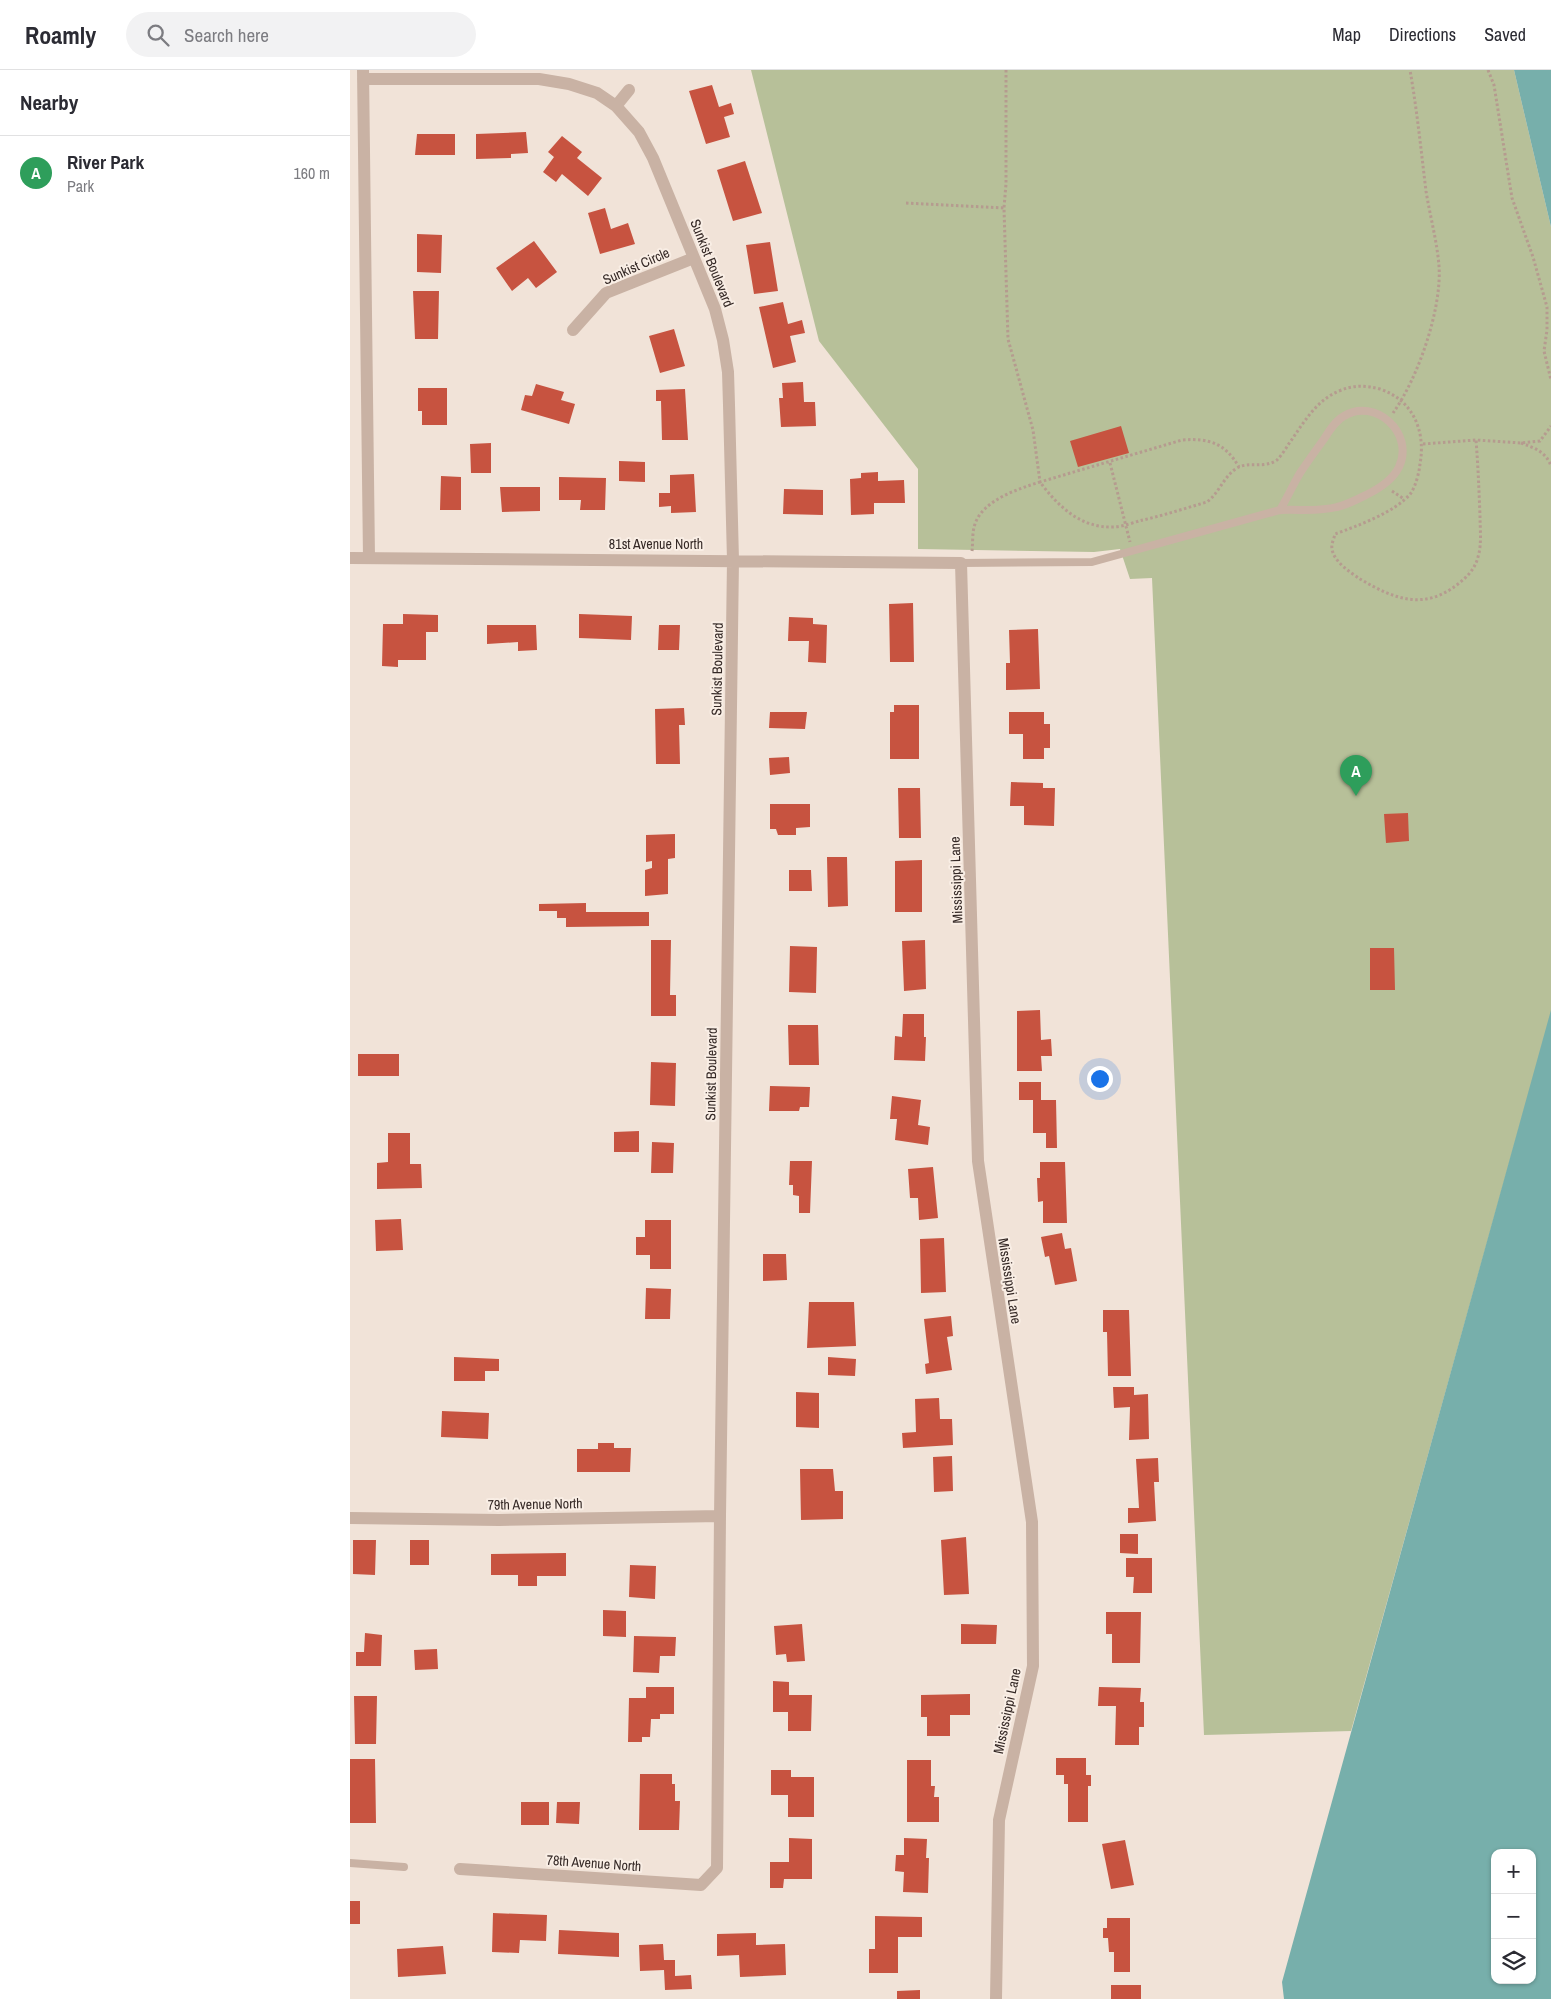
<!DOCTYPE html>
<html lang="en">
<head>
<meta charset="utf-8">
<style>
	:root { --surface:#fff; --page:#f2f2f3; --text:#2b2b33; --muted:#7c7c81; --line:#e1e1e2; --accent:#111827 }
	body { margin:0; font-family:"Archivo Narrow",sans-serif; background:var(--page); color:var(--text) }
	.controls { position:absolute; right:15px; bottom:15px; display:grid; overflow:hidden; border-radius:10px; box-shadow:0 1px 4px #0004 }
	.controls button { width:45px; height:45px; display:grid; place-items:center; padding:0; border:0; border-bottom:1px solid var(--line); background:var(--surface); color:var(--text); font:25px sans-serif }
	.you { position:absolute; left:749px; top:1008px; width:18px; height:18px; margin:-12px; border:4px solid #fff; border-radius:50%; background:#1a73e8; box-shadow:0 0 0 8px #1a73e833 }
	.badge { display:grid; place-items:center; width:32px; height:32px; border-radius:50%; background:var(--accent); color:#fff; font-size:16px; font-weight:700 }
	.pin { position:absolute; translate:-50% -41px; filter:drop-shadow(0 1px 2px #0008) }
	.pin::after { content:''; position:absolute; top:26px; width:18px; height:15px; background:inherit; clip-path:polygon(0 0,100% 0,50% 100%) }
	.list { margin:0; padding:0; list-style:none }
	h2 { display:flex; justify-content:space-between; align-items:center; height:65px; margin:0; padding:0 20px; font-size:21px }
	h2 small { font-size:16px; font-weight:400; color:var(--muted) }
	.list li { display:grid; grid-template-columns:32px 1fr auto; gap:15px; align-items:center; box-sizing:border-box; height:75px; padding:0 20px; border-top:1px solid var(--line) }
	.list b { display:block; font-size:19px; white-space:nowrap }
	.list p { margin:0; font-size:16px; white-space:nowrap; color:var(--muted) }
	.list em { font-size:16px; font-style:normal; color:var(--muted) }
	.icon { flex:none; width:28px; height:28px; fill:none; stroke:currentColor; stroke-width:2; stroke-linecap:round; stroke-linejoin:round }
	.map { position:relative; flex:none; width:1201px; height:1929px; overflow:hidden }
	header { display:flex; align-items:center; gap:30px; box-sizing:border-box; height:70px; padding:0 25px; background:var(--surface); border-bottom:1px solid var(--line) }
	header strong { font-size:24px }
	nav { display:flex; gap:28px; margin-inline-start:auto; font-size:18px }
	.search { width:350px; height:45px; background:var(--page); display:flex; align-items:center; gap:12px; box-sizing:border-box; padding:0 18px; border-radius:28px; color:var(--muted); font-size:19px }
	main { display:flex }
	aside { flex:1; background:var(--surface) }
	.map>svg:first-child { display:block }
	.green { fill:#b7c099 }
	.water { fill:#77afab; fill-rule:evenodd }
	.building { fill:#c75340 }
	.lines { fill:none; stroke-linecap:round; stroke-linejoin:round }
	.path { stroke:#b59b8f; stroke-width:3; stroke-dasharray:2.5 2.5; stroke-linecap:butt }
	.lane { stroke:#c9b2a4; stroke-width:8 }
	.street { stroke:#c9b2a4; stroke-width:12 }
	.labels { text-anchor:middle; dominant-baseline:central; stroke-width:4; stroke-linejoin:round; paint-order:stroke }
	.street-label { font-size:14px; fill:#352926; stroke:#f9eee5 }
</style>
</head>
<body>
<header>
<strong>Roamly</strong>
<div class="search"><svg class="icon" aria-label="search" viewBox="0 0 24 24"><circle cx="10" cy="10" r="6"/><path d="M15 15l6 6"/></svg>Search here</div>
<nav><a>Map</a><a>Directions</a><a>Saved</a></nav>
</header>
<main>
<aside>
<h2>Nearby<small></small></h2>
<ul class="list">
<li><span class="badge" style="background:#2e9e5b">A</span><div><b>River Park</b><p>Park</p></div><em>160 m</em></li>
</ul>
</aside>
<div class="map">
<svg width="1201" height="1929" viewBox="0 0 1201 1929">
	<rect width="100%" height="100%" fill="#f1e3d8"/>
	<path class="green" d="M401 0H1164L1201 157V943L1001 1661 854 1665 802 508 780 509 770 479 744 482 568 479V399L469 271Z"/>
	<path class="water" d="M1164 0H1201V157Z
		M1201 940V1929H934L932 1912ZM1145 1783H1182V1910H1145Z"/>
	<path class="building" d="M362 15 369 37 381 33 384 44 374 47 380 67 356 74 339 21Z
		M176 62 178 83 161 84V88L126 89V64Z
		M67 64H105V85H65Z
		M212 66 232 82 227 88 252 108 238 126 212 104 206 112 193 102 204 87 198 82Z
		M395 91 412 143 383 151 367 100Z
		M255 138 261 159 278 153 285 174 250 184 238 143Z
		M67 164 92 165 91 203 67 202Z
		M184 171 207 202 186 218 178 208 162 221 146 198Z
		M420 172 428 221 404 224 396 175Z
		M63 221H89L88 269H65Z
		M433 232 438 254 452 250 455 263 440 266 446 292 423 298 409 237Z
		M324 259 335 296 310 303 299 266Z
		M453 312 454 332H465L466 356 431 357 429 328H433L432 313Z
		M186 314 214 322 211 330 225 334 219 354 171 340 175 325 182 326Z
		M68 318H97V355H72V341H68Z
		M335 319 338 370H312L311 331H306V320Z
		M771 356 779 383 728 397 720 371Z
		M141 373V403H121L120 374Z
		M269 391 295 392V412L269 411Z
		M528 402V411L554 410 555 433H524V444L501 445 500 409 511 408V403Z
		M344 404 346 442 321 443V436L309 437V423H320V405Z
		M91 406 111 407V440H90Z
		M209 407 256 408 255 440H230L231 430H209Z
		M150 417H190V441L152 442Z
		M434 419 473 420V445L433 444Z
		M563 533 564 592H540L539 534Z
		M53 544 88 545V562H76V590H48V597L32 596 33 554H53Z
		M229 544 282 546 281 570 229 568Z
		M439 547 463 548V554L477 555 476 593 458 592 459 571H438Z
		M137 555H186L187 580 168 581V572L137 574Z
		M309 555H330L329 580H308Z
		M688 559 690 619 656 620V593H660L659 560Z
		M544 635H569V689H540V642H544Z
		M334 638 335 655H329L330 694H306L305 639Z
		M420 642H457L455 659 419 658Z
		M659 642H694V654H700V678H694V689H673V664H659Z
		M439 687 440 703 420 705 419 688Z
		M661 712 693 713V718H705L704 756 674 755V736H660Z
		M548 718H570L571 768H549Z
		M420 734H460V757L446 758V765H428L426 759H420Z
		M1058 743 1059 771 1036 773 1034 744Z
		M325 764V788L318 789V824L295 826V800L302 798V791L296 792V765Z
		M477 787H497L498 836 478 837Z
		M572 790V842H545V791Z
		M439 800H461L462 821H439Z
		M236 833V842H299V856L216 857V848H207V841H189V834Z
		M301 870H321L320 925H326V946H301Z
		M575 870 576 919 554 921 552 871Z
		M440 876 467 877 466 923 439 922Z
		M1020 878H1044L1045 920H1020Z
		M690 940 691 970 701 969 702 986H691L692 1001H667V941Z
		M553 944H574V967H576L575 991 544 990 545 966 552 967Z
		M438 955H468L469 995H439Z
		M8 984H49V1006H8Z
		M301 992 326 993 325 1036 300 1035Z
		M669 1012H691V1030H706L707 1078H696V1063H683V1030H669Z
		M420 1016 460 1017 459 1037H450L449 1041H419Z
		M542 1026 571 1030 568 1055 580 1057 578 1075 545 1070 547 1049H540Z
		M289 1061V1082H264V1062Z
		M38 1063H60V1094H71L72 1118 27 1119V1093L38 1092Z
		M302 1072 324 1073 323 1103H301Z
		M440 1091H462L460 1143H449V1126L443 1125V1115H439Z
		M690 1092H715L717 1153H693V1131L688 1132 687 1108H690Z
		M583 1097 588 1148 569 1150 568 1128H560L558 1099Z
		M51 1149 53 1180 26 1181 25 1150Z
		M295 1150H321V1199H300V1185H286V1167H295Z
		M712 1163 715 1179 721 1178 727 1211 705 1215 699 1186 695 1187 691 1167Z
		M594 1168 596 1222 571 1223 570 1169Z
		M413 1184H436L437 1210 413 1211Z
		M296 1218 321 1219 320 1249H295Z
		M459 1232H504L506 1276 457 1278Z
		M753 1240H779L781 1306H758L757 1262H753Z
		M601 1246 603 1266 597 1267 602 1300 576 1304 575 1294 579 1293 574 1249Z
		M104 1287 149 1289V1301H135V1311H104Z
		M478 1287 506 1289 505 1306 478 1305Z
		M763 1317H784V1325L798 1324 799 1369 779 1370 780 1337 764 1338Z
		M446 1322 469 1323V1358L446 1357Z
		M589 1328 590 1349H602L603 1375 553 1378 552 1363 566 1362 565 1329Z
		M92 1341 139 1343 138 1369 91 1367Z
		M248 1373H264V1378H281L280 1402H227V1379H248Z
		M602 1386 603 1421 584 1422 583 1387Z
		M808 1388 809 1412H804L806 1451 778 1453V1438H789L786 1389Z
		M450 1399H483L485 1421H493V1449L451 1450Z
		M770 1464H788V1484L770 1483Z
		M616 1467 619 1524 594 1525 591 1470Z
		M3 1470H26L25 1505 3 1504Z
		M60 1470H79V1495H60Z
		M216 1483V1506H187V1516H168V1505H141V1484Z
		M776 1488H802V1523H783L784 1507H776Z
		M280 1495 306 1496 305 1529 279 1527Z
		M253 1540 276 1541V1567L253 1566Z
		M756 1542H791L790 1593H762V1564H756Z
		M452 1554 455 1591 437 1592 436 1584 426 1585 424 1556Z
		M611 1554 647 1555 646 1574H611Z
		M15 1563 32 1565 31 1596H6V1582H14Z
		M284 1566 326 1567 325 1586H310L309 1603 283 1602Z
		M87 1579 88 1599 65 1600 64 1580Z
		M423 1611 439 1612V1625H462L461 1661H438V1642H423Z
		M296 1617H324V1644H310V1649H301L300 1667H292V1672H278L279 1628H296Z
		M749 1617 791 1618 790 1632H794V1657H789V1675H765L766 1636H748Z
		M620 1624V1645H600V1666H577V1647H571V1625Z
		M4 1626H27L26 1674H5Z
		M706 1688H736V1705H741V1716H738V1752H718V1714H714V1705H706Z
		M0 1689H25L26 1753H0Z
		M557 1690H581V1716H585L584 1727H589V1752H557Z
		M421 1700H441V1707H464V1747H438V1725H421Z
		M290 1704H322V1714H325V1731H330L329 1760H289Z
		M171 1732H199V1755H171Z
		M207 1732H230L229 1754 206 1753Z
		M439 1768 462 1769V1809H434L433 1818H420V1792H439Z
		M554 1768 577 1769 576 1788H579L578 1823 553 1822 554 1802 545 1801 546 1785H554Z
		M775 1770 784 1815 761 1819 752 1774Z
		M0 1831H10V1854H0Z
		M143 1843 197 1845 196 1871 170 1870 169 1883 142 1882Z
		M525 1846 572 1847V1867H548V1903H519V1879H525Z
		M757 1848H780V1902H764V1882H759L758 1868H753V1858H757Z
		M209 1860 269 1863V1887L208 1884Z
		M406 1863V1875L435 1874 436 1905 390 1907 389 1885 367 1886V1864Z
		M313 1874 314 1890H325V1906L341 1905 342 1919 315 1920 314 1900 290 1901 289 1875Z
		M93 1876 96 1904 48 1907 47 1879Z
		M761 1915H791V1929H761Z
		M570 1920V1929H547V1921Z"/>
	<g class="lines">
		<path class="path" d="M656 0V114L654 138 658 269 683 360 690 412 832 370C859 368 875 373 889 397
			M1138 0 1144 15 1162 128 1183 187 1197 237V260L1194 281 1201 310
			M556 133 654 138
			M1043 343C1068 308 1092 239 1089 196 1087 171 1080 146 1076 121 1071 80 1067 40 1060 0
			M1171 373C1185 378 1196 382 1201 396
			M1073 374 1126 370 1171 373 1190 371 1201 356
			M760 393 780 472
			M1042 421 1054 429
			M622 481C623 473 622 462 625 454 633 430 668 419 690 412 708 436 730 458 763 457 773 457 784 452 793 450 815 445 836 438 857 432 869 423 874 406 887 398 899 391 914 399 927 390 931 386 935 380 938 375 953 354 965 331 989 321 1003 315 1015 315 1030 319 1063 330 1076 361 1070 394 1069 403 1066 415 1061 423 1046 442 1007 456 985 464 984 469 981 474 982 479 984 492 1000 502 1010 509 1044 529 1074 541 1108 514 1117 507 1125 499 1128 487 1132 474 1130 459 1130 446 1129 420 1128 395 1126 370"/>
		<path class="lane" d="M611 493 742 492 930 440C949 439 968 442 987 437 997 435 1008 429 1018 424 1030 418 1043 409 1049 397 1065 363 1025 327 994 346 985 351 979 361 974 369 966 380 958 391 950 403 943 415 937 428 930 440
			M0 1793 54 1797"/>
		<path class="street" d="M13 0 19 488
			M13 9H189L219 14 247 23 266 36 289 62 303 88 365 239 373 270 378 302 379 335 383 490 370 1446 367 1798 351 1815 110 1799
			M266 36 279 20
			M223 260 256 223 344 188
			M0 488 611 493 628 1091 682 1452 683 1596 649 1750 646 1929
			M0 1448 149 1450 370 1446"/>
	</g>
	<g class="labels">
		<g class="street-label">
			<text transform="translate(362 193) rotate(68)">Sunkist Boulevard</text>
			<text transform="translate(286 196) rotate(-24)">Sunkist Circle</text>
			<text x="306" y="474">81st Avenue North</text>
			<text transform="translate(367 599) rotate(-89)">Sunkist Boulevard</text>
			<text transform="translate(606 810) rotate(-92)">Mississippi Lane</text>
			<text transform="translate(361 1004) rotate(-89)">Sunkist Boulevard</text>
			<text transform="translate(660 1211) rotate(81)">Mississippi Lane</text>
			<text transform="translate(185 1434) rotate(-1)">79th Avenue North</text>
			<text transform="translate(657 1641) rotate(-78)">Mississippi Lane</text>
			<text transform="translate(244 1793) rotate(4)">78th Avenue North</text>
		</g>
	</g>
</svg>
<div class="controls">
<button>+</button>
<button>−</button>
<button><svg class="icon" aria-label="layers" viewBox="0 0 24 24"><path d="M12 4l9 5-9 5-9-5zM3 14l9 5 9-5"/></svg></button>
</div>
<div class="you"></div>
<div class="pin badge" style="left:1006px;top:726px;background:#2e9e5b">A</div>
</div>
</main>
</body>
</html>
